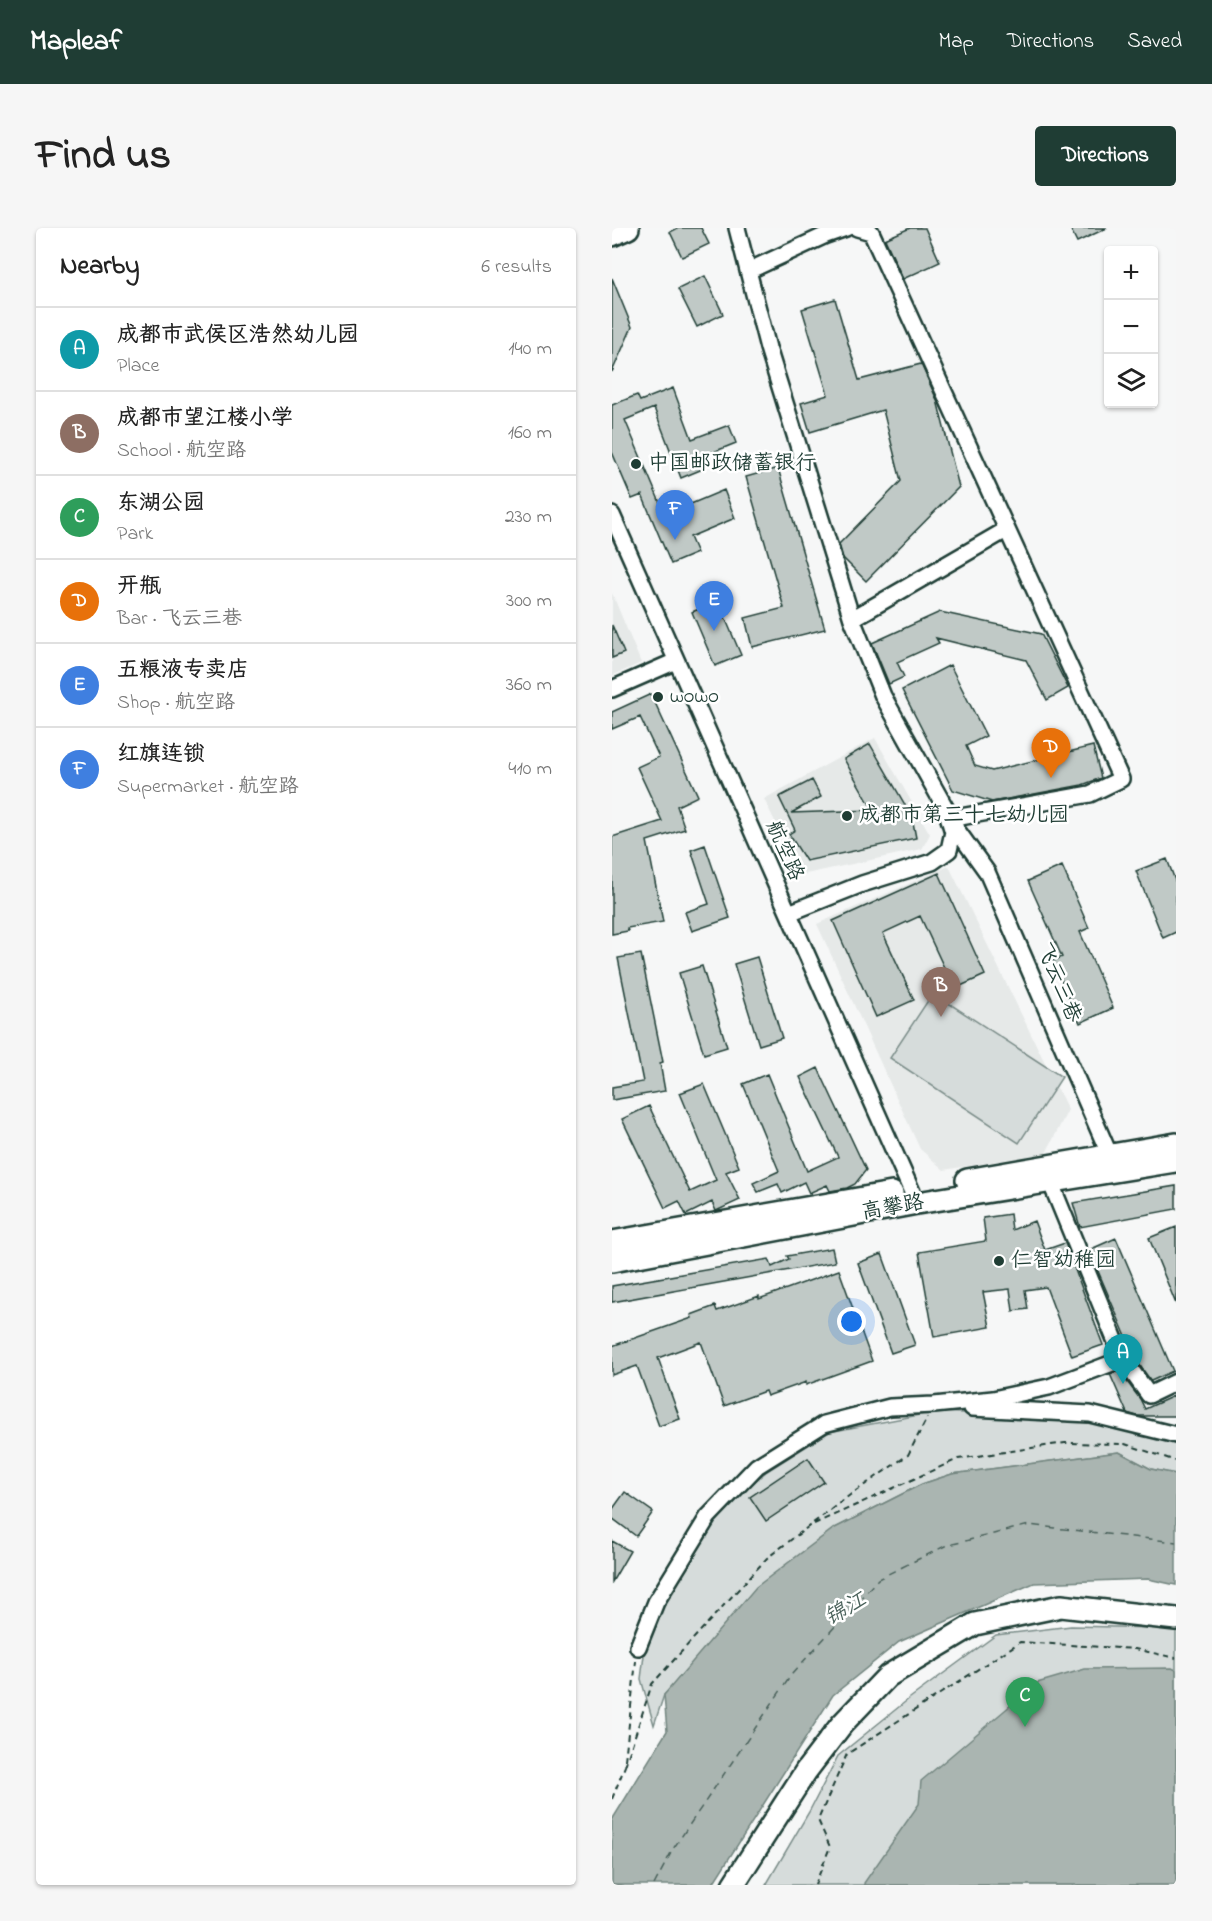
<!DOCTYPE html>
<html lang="en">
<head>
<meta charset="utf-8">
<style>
	:root { --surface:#fff; --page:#f6f6f6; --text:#222; --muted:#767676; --line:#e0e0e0; --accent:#1f3d34 }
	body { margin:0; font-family:"Indie Flower","LXGW WenKai TC",sans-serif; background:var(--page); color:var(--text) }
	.controls { position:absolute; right:18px; top:18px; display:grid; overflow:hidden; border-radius:6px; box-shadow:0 2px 4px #0004 }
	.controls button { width:54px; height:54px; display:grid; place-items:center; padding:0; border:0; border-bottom:2px solid var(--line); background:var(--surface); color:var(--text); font:30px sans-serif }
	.you { position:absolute; left:240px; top:1094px; width:21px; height:21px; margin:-15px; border:4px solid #fff; border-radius:50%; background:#1a73e8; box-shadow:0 0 0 9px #1a73e833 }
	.badge { display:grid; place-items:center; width:39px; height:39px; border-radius:50%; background:var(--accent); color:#fff; font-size:20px; font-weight:700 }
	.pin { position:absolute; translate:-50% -50px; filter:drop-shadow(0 2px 3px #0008) }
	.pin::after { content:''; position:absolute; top:32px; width:21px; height:18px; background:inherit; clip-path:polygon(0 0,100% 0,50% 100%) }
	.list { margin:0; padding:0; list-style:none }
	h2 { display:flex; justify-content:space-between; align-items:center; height:78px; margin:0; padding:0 24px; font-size:26px }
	h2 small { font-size:20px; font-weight:400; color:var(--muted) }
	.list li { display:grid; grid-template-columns:39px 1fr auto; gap:18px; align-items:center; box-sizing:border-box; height:84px; padding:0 24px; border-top:2px solid var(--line) }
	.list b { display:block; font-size:22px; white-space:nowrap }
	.list p { margin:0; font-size:20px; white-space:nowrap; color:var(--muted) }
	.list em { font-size:20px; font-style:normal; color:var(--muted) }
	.icon { flex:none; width:33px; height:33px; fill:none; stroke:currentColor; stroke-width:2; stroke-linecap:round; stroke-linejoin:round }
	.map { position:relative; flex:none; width:564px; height:1657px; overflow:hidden; border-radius:6px }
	header { display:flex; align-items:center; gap:36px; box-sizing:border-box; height:84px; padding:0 30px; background:var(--accent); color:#fff }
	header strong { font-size:28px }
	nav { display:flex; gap:33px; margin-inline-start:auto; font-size:21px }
	.intro { display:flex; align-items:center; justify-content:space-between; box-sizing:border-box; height:144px; padding:0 36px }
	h1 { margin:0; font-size:42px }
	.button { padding:15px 27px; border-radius:6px; background:var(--accent); color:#fff; font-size:21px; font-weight:700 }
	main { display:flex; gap:36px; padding:0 36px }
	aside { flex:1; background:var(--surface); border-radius:6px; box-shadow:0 2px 4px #0004 }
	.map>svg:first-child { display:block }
	.built { fill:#e6e9e8 }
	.green { fill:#d6dcdb; stroke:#7a8c88; stroke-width:1.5 }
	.water { fill:#aab5b1; stroke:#72857f; stroke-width:1.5 }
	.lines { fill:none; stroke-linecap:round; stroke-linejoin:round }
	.ferry { stroke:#49615a; stroke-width:1.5; stroke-dasharray:8 6; stroke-linecap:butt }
	.building { fill:#c0c9c6; stroke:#1f3d34; stroke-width:1.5 }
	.street-casing { stroke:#1f3d34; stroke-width:20 }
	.secondary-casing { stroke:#1f3d34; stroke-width:26 }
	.path { stroke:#1f3d34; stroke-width:2; stroke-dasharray:6 4.5; stroke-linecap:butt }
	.street { stroke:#fff; stroke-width:15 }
	.secondary { stroke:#fff; stroke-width:21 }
	.poi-dot { fill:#1f3d34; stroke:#fff; stroke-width:2 }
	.labels { text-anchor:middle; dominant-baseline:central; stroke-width:5; stroke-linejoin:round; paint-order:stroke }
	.poi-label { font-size:21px; fill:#1f3d34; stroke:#fff; text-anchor:start }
	.street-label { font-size:21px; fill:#1f3d34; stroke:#fff }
	.water-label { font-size:22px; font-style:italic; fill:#49615a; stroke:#fff }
</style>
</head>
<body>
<header>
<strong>Mapleaf</strong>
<nav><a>Map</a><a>Directions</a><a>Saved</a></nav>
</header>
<div class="intro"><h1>Find us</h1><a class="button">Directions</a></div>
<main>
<aside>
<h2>Nearby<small>6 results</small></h2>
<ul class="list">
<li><span class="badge" style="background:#0f9aa8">A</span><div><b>成都市武侯区浩然幼儿园</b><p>Place</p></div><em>140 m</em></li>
<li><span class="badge" style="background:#8d6e63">B</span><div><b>成都市望江楼小学</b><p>School · 航空路</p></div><em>160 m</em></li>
<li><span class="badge" style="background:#2e9e5b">C</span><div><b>东湖公园</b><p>Park</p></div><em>230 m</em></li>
<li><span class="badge" style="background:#e8710a">D</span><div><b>开瓶</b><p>Bar · 飞云三巷</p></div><em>300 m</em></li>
<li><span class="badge" style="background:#3f7fe0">E</span><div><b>五粮液专卖店</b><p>Shop · 航空路</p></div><em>360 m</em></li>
<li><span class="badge" style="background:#3f7fe0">F</span><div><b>红旗连锁</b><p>Supermarket · 航空路</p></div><em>410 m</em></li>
</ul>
</aside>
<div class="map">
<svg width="564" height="1657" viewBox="0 0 564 1657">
	<rect width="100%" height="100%" fill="#f6f7f7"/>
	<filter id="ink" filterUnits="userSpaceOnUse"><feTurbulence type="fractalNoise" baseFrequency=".0167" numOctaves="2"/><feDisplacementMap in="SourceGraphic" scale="12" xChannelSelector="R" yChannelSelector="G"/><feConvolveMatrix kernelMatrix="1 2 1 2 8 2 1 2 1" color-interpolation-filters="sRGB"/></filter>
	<g filter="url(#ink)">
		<path class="built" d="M0 365 29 435 0 448Z
			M263 510 318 606 310 621 189 647 152 571Z
			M337 638 456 882 434 925 332 942 308 921 205 696Z"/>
		<path class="green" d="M321 765 450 849 407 915 278 830Z
			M323 1184 486 1190 564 1204V1246L539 1241 507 1224 340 1246 310 1256 221 1301 52 1467 42 1497 29 1451 36 1396 89 1310 117 1275 155 1243 217 1204Z
			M459 1398 548 1400 564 1403V1657H154L197 1584 226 1528 298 1470 384 1407Z"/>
		<path class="water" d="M507 1224 539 1241 564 1246V1357L536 1351 422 1355 287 1414 221 1467 100 1657H0V1592L55 1503 52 1467 144 1359 221 1301 310 1256 340 1246Z
			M560 1440 564 1442V1657H253L252 1655 307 1576 309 1553 425 1455 473 1441Z"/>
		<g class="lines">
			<path class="ferry" d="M42 1657 61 1621 180 1446 266 1351 333 1318 417 1297 564 1314"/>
		</g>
		<path class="building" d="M66 0H89L97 16 70 29 58 4Z
			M298 0H313L328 34 291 51 273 11Z
			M458 0H495L465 14Z
			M93 48 111 86 85 99 66 61Z
			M0 50 20 99 0 144Z
			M223 71 247 152 309 136 325 172 347 259 254 353 231 330 227 316 289 253 271 182 198 204 189 175 216 167 190 81Z
			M61 160 80 211 117 197 124 215 89 229 93 240 69 250 42 180 13 192 49 277 62 271 67 281 112 262 123 290 78 309 85 325 59 336 30 267 20 271 0 224V177L25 167 28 173Z
			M166 240 213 401 140 419 133 390 172 380 134 249Z
			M106 373 129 427 103 438 80 384Z
			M328 384 429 406 456 460 435 472 414 432 324 410 327 415 285 434 292 449 277 456 260 415Z
			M0 397 12 425 0 430Z
			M338 437 374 508 354 518 363 538 380 543 481 518 489 550 470 557 380 574 341 562 290 462Z
			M39 466 86 568 65 578 73 601 35 613 51 694 15 700 16 703 0 706V609L50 593 25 539 47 529 28 489 0 501V484Z
			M258 516 300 589 304 610 194 633 177 606 183 602 167 569 200 552 209 569 179 585 261 582 232 531Z
			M93 617 118 690 80 703 73 684 97 676 79 622Z
			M555 631 564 655V704L551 710 524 643Z
			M450 638 477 700 468 704 501 780 468 795 441 733 450 729 416 653Z
			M327 645 373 747 342 761 308 688 271 705 302 772 264 789 221 693Z
			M29 726 51 834 48 835 53 863 0 872V859L31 854 6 730Z
			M145 729 170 810 147 817 122 736Z
			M90 738 115 819 92 826 67 745Z
			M206 840 254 942 243 956 235 960 218 963 215 957 197 965 192 954 170 965 166 956 146 964 141 955 167 943 131 856 155 846 195 943 226 929 188 849Z
			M92 856 127 939 114 944 128 972 104 983 100 974 74 987 67 973 53 980 10 891 37 878 78 964 104 952 68 865Z
			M564 958V981L468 999 461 975Z
			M398 986 400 1002 422 993 433 1022 453 1015 491 1117 460 1128 434 1059 413 1062 416 1081 401 1083 398 1061 371 1064 378 1099 322 1109 307 1024 374 1013 371 990Z
			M564 999V1076L537 1010Z
			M504 1010 561 1143 539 1153 524 1132 477 1022Z
			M220 1020 223 1034 0 1074V1058L157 1031 160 1039 177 1031 175 1028Z
			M270 1026 303 1117 279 1125 246 1035Z
			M227 1042 260 1133 194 1157V1154L155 1168 153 1163 112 1178 89 1114 46 1130 68 1191 47 1198 25 1138 0 1147V1118L80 1090 79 1087 103 1078 105 1083 147 1068V1071Z
			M507 1143 528 1171 533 1181 564 1167V1188H525L515 1185 498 1146Z
			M196 1230 212 1254 154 1293 138 1269Z
			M13 1264 41 1284 24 1308 0 1290V1282Z
			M0 1313 18 1323 0 1354Z"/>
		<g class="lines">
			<defs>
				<path id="street" d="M125 0 156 120 240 391 271 468 334 581 341 604 337 622 320 634 250 656 177 685
					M245 0 259 4 509 551 478 566 337 591 375 644 498 928 499 935
					M136 43 214 7 234 0
					M0 287 305 975
					M240 391 394 302
					M0 461 64 433
					M438 953 511 1131 537 1167 564 1154
					M360 1180 478 1186 564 1207
					M26 1419 44 1374 96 1289 145 1238 212 1196 278 1179 322 1177 381 1171 437 1159 511 1131"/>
				<path id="secondary" d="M0 7 16 0
					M355 952 564 916
					M0 1014 280 965
					M0 1033 305 975 564 933
					M121 1657 194 1543 230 1496 276 1448 363 1396 449 1378 564 1391"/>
			</defs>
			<use href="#street" class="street-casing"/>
			<use href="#secondary" class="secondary-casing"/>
			<path class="path" d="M202 1296 346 1231 453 1215 513 1216 564 1233
				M13 1532 24 1433
				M13 1538 40 1456 155 1330 238 1267 296 1227 315 1190
				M0 1571 13 1538
				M203 1657 218 1619 206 1592 235 1526 408 1414 523 1421 564 1430"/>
			<use href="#street" class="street"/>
			<use href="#secondary" class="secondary"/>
		</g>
	</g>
	<g class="poi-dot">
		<circle cx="24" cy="236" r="6"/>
		<circle cx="46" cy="469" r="6"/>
		<circle cx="235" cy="588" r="6"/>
		<circle cx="387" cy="1033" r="6"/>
	</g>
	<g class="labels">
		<g class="poi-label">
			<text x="36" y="236">中国邮政储蓄银行</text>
			<text x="58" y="469">wowo</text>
			<text x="247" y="588">成都市第三十七幼儿园</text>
			<text x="399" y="1033">仁智幼稚园</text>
		</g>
		<g class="street-label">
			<text transform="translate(172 623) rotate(66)">航空路</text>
			<text transform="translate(446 755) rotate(67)">飞云三巷</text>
			<text transform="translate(281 980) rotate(-10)">高攀路</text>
		</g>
		<g class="water-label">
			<text transform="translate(234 1382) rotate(-30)">锦江</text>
		</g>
	</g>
</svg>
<div class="controls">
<button>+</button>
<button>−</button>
<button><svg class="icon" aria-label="layers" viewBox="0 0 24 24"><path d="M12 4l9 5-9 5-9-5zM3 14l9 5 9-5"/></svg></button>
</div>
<div class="you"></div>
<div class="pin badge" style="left:511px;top:1156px;background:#0f9aa8">A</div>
<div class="pin badge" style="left:329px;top:789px;background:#8d6e63">B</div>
<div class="pin badge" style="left:413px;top:1499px;background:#2e9e5b">C</div>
<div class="pin badge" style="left:439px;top:550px;background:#e8710a">D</div>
<div class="pin badge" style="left:102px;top:403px;background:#3f7fe0">E</div>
<div class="pin badge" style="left:63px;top:312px;background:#3f7fe0">F</div>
</div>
</main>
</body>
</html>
